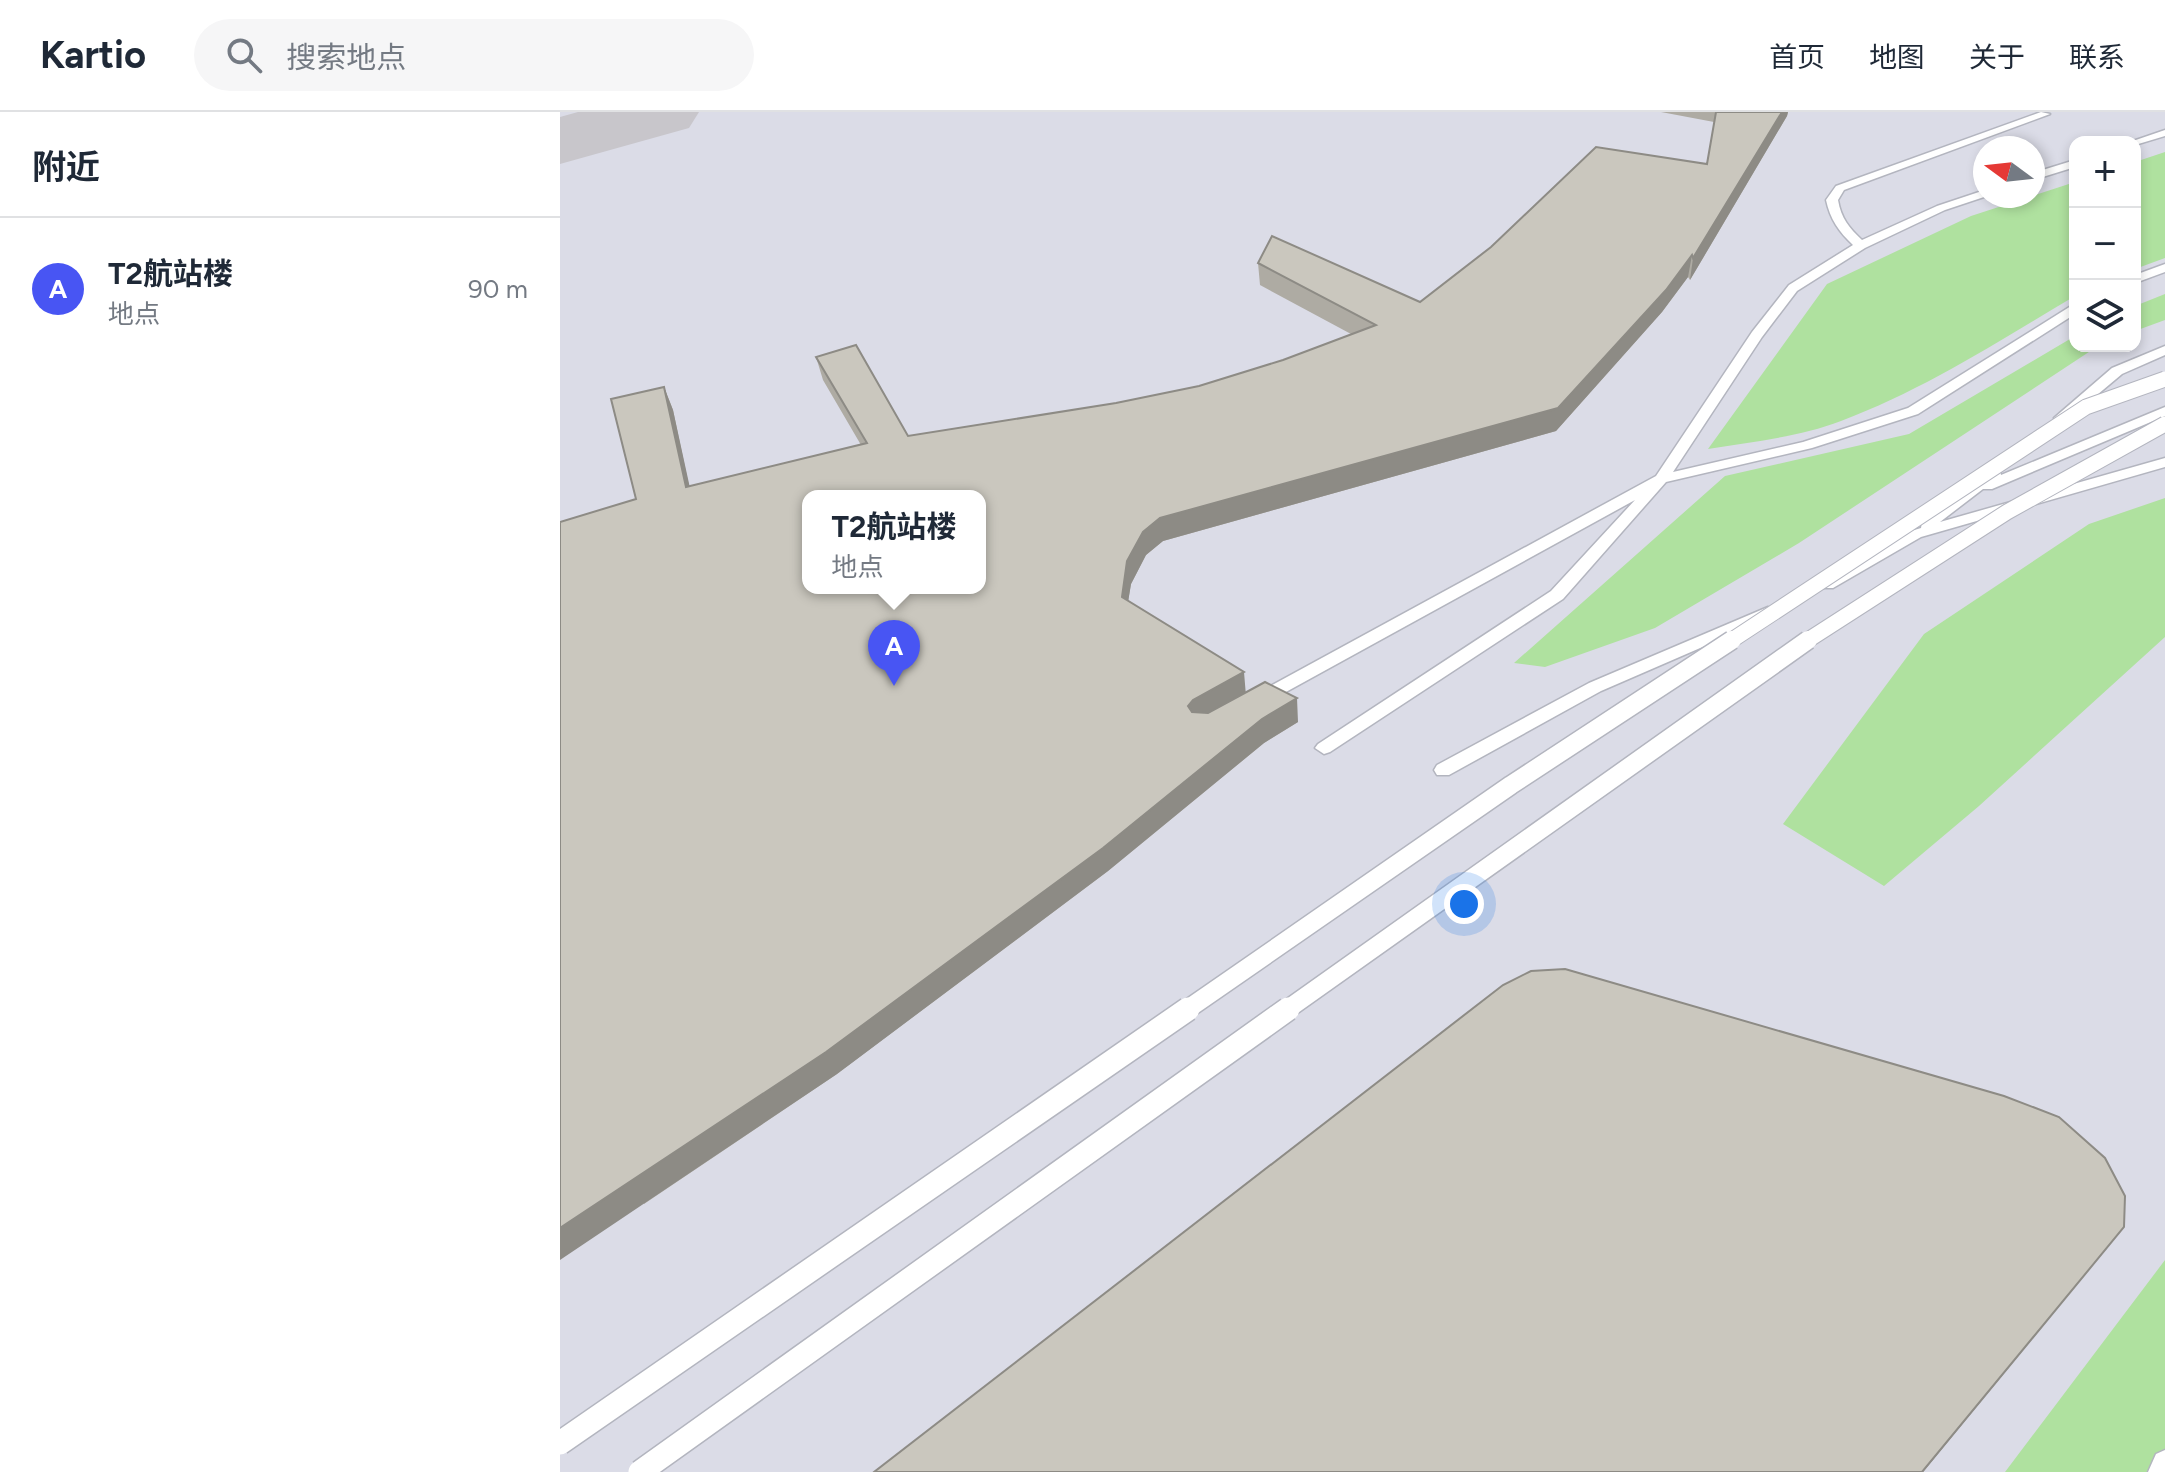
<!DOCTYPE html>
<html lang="zh">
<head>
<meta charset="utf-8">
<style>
	:root { --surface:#fff; --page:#f6f6f7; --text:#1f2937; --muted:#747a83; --line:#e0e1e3; --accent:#4855f3 }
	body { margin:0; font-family:Figtree,"Noto Sans SC",sans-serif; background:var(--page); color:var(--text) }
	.controls { position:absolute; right:24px; top:24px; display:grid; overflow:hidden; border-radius:16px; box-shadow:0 4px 12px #0003 }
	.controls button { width:72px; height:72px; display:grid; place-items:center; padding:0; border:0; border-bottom:2px solid var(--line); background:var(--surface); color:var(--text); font:40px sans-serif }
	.compass { position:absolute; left:1413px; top:24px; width:72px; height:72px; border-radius:50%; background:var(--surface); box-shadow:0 4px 12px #0003; rotate:285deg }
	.you { position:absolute; left:904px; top:792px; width:28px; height:28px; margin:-20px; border:6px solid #fff; border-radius:50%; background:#1a73e8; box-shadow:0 0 0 12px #1a73e833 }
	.badge { display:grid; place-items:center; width:52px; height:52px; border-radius:50%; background:var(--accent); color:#fff; font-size:26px; font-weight:700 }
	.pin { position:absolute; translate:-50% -66px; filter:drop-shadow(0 2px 4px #0008) }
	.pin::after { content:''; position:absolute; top:42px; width:28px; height:24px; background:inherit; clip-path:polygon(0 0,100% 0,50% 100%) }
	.popup { position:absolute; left:242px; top:378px; width:184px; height:104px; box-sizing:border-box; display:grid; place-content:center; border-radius:16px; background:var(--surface); filter:drop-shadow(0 2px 6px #0005); font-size:26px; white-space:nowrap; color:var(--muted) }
	.popup b { font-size:30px; color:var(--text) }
	.popup::after { content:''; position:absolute; left:50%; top:100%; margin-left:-16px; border:16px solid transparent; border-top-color:var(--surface) }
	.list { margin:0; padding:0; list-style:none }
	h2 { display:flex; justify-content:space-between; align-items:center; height:104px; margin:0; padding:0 32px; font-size:34px }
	h2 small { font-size:26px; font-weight:400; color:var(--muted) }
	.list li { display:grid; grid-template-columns:52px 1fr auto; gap:24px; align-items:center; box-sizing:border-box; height:144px; padding:0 32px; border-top:2px solid var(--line) }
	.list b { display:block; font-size:30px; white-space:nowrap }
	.list p { margin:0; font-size:26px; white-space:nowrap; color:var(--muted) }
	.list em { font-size:26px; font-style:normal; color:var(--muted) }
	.icon { flex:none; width:44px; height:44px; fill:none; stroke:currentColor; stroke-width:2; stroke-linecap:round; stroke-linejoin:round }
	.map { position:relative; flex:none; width:1605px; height:1360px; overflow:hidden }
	header { display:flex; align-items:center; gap:48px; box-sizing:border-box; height:112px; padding:0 40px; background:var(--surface); border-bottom:2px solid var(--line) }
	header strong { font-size:38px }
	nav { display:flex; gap:44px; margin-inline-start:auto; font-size:28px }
	.search { width:560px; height:72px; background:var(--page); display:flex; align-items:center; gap:20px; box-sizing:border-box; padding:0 28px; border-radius:44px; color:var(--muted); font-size:30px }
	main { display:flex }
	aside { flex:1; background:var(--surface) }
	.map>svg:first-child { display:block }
	.airport { fill:#dbdce7; fill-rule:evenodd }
	.green { fill:#afe19f }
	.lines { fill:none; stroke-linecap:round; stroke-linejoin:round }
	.taxiway { fill:#c8c6cb; fill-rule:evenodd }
	.service-casing { stroke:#b3b5bf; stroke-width:3 }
	.service { fill:#fff; fill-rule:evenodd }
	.service-bridge-far2-casing { stroke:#b3b5bf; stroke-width:17; stroke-linecap:butt }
	.service-bridge-far1-casing { stroke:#b3b5bf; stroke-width:21; stroke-linecap:butt }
	.service-bridge-casing { stroke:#b3b5bf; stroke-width:26; stroke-linecap:butt }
	.service-bridge-far2 { stroke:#fff; stroke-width:15 }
	.service-bridge-far1 { stroke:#fff; stroke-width:18 }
	.service-bridge { stroke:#fff; stroke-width:23 }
	.wall { fill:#aeaba3 }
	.shaded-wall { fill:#8d8b85 }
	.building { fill:#cac7be; stroke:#8d8b85; stroke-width:2; fill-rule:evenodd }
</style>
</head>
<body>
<header>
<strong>Kartio</strong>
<div class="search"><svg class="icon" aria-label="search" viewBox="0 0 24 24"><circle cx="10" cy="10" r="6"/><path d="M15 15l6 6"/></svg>搜索地点</div>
<nav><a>首页</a><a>地图</a><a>关于</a><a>联系</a></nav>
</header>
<main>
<aside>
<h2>附近<small></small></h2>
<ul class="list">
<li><span class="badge">A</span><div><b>T2航站楼</b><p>地点</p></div><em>90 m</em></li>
</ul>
</aside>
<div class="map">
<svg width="1605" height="1360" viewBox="0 0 1605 1360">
	<rect width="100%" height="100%" fill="#eee9e0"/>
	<path class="airport" d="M0 0H1605V1360H0ZM1515 30H1575V234H1515ZM1425 36H1473V84H1425ZM248 384H420V476H248Z"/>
	<path class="green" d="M1605 40V146L1575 157V50Z
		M1515 70V184C1439 229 1364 278 1281 309 1239 325 1192 330 1148 337L1267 172 1411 104Z
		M1605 182V208L1575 219V194Z
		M1515 224V234H1538L1239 431 1095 516 985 555 954 551 1165 364 1349 322Z
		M1605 386V525L1419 694 1324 774 1223 712 1364 522 1529 412Z
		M1605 1148V1360H1445Z"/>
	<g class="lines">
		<path class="taxiway" d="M18 0H139L129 16 0 52V5Z"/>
		<defs>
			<path id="service" d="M1481 0 1490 2 1284 78 1278 88C1281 106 1289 116 1302 128L1377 94 1425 78 1427 84 1385 98 1305 136 1237 179 1202 225 1113 360 1243 330 1348 296 1511 194 1515 193V202L1358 302 1252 336 1106 370 1003 487 770 640 764 642 755 636 758 632 991 479 1075 388 704 592H692L690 588 692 584 1096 364 1192 220 1229 173 1293 133C1279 120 1270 107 1266 88L1276 74Z
				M1605 18V24L1575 33V30H1570Z
				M1515 48V55L1473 68V61Z
				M1605 152V160L1575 171V163Z
				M1605 234V243L1562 262 1506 309H1496L1494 306 1552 256Z
				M1605 295V304L1432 377H1423L1380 410 1605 346V355L1361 425 1273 476H1261L1259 472 1351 419 1361 416 1362 410 1430 358H1440L1441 363Z
				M1208 495 1216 500 1214 504 1041 579 889 663H877L874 658 877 653 1029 571Z
				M1605 1338V1360H1588L1596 1342Z"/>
		</defs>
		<use href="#service" class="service-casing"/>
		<use href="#service" class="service"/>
		<defs>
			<path id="service-bridge-far2" d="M1169 530 1526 295 1605 267
				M1245 530 1447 400 1605 312"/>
			<path id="service-bridge-far1" d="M625 899 951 673 1172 528
				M725 899 1248 528"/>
			<path id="service-bridge" d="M0 1331 628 897
				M80 1360 728 897"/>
		</defs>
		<use href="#service-bridge-far2" class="service-bridge-far2-casing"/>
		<use href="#service-bridge-far1" class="service-bridge-far1-casing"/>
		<use href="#service-bridge" class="service-bridge-casing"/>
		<use href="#service-bridge-far2" class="service-bridge-far2"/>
		<use href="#service-bridge-far1" class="service-bridge-far1"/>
		<use href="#service-bridge" class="service-bridge"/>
	</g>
	<path class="wall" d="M1101 0H1228L1227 4 1130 168 1128 165 1102 200 996 319 603 429 586 443 571 472 568 489 686 580 738 610 704 631 548 759 277 962 84 1092 76 387 104 275 113 298 129 374 301 333 263 268 256 245 348 324 556 291 639 274 723 248 791 222 700 173 698 151 860 190 1147 52 1154 10Z"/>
	<path class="shaded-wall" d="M1222 0H1228L1227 4 1130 168 1133 146Z
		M1132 143 1128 165 1102 200 996 319 603 429 586 443 571 472 565 509 562 485 567 449 583 420 600 406Z
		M104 275 113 298 135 399 126 375Z
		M684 560 686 584 636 611 628 594 633 588Z
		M737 586 738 610 704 631 548 759 277 962 0 1148V1116L702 607Z
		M1564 1115 1363 1360H1362Z"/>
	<path class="building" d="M1156 0H1222L1133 146 1132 143 1106 178 998 296 600 406 583 420 567 449 562 485 684 560 633 588 628 594 632 600 648 601 705 570 737 586 702 607 543 736 266 940 0 1116V410L76 387 51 287 104 275 126 375 307 331 256 245 296 233 348 324 556 291 639 274 723 248 816 213 698 151 712 124 860 190 931 135 1036 35 1147 52ZM248 384H420V476H248Z
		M1005 857 1444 984 1499 1005 1545 1046 1565 1084 1564 1115 1362 1360H314L943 873 971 859Z"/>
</svg>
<div class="controls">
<button>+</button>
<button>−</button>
<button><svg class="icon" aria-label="layers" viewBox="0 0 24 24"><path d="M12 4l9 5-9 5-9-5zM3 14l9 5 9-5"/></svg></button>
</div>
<svg class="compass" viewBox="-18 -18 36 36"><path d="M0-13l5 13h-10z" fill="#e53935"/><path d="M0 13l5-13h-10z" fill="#747a83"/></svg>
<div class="you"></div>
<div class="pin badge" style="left:334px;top:574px">A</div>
<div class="popup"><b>T2航站楼</b>地点</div>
</div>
</main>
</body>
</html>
